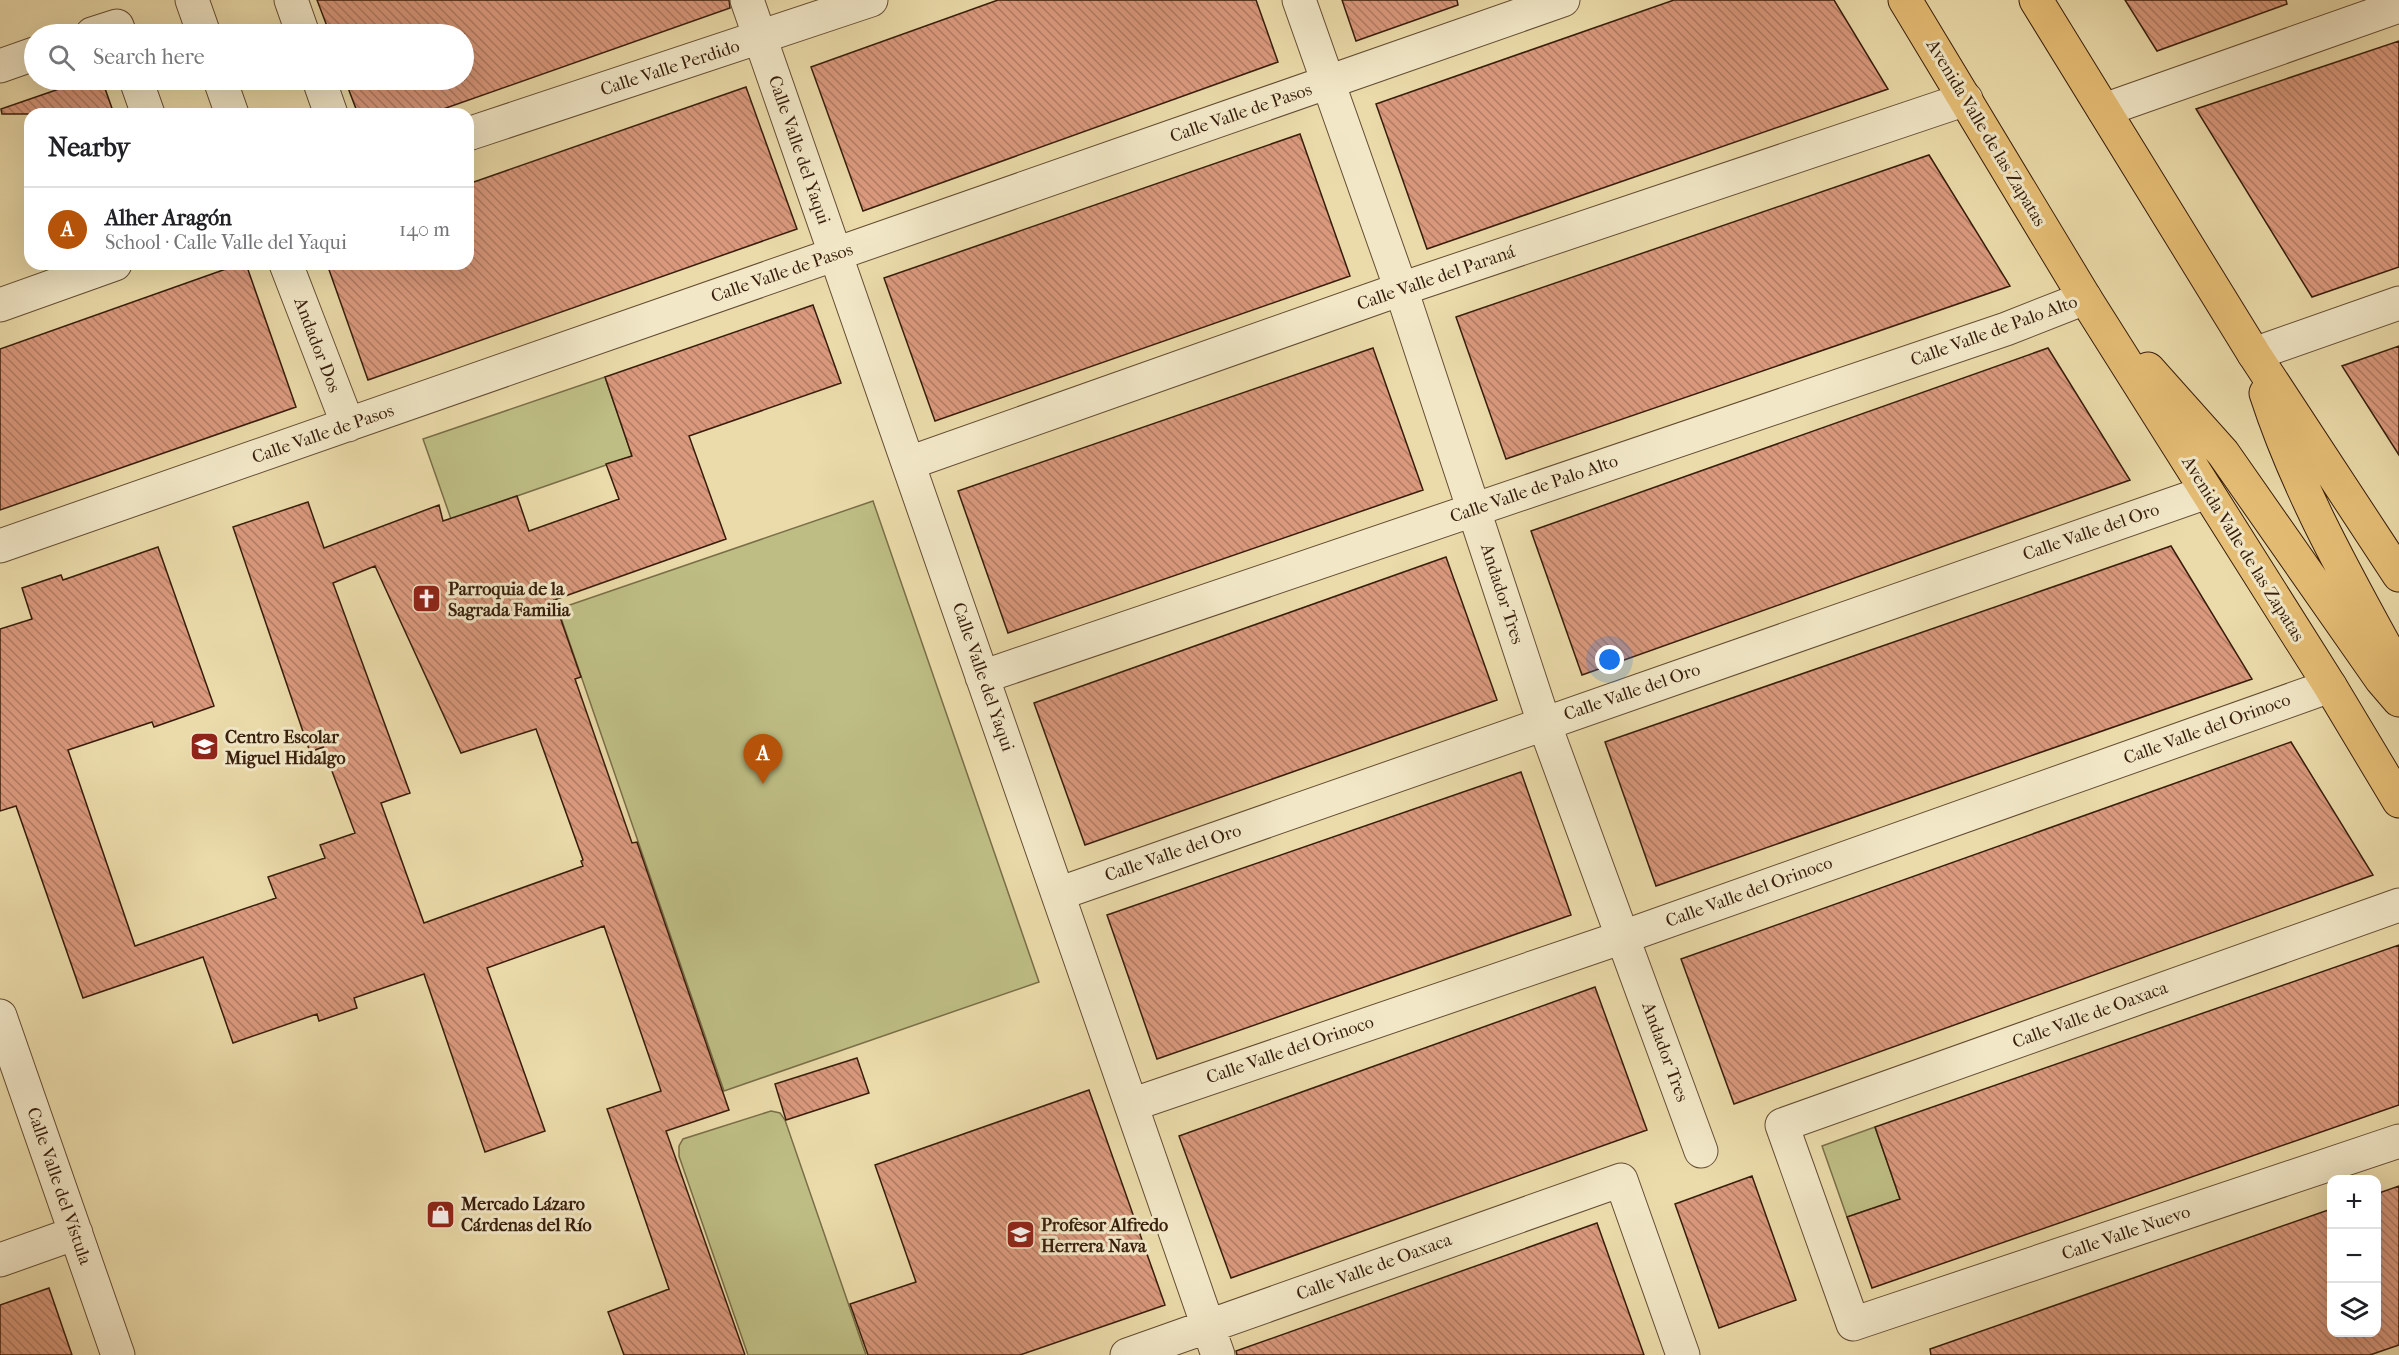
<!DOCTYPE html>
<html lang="en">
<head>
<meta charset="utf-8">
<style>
	:root { --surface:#fff; --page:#f2f2f2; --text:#202124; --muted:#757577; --line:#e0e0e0; --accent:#b45309 }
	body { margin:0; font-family:"IM FELL French Canon",serif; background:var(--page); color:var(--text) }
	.controls { position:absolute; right:18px; bottom:18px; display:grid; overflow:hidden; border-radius:12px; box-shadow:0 6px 24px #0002 }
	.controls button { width:54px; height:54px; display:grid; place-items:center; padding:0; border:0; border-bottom:2px solid var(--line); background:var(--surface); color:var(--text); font:30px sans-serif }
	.you { position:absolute; left:1610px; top:660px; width:21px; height:21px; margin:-15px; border:4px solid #fff; border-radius:50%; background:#1a73e8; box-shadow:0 0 0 9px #1a73e833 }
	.badge { display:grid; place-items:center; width:39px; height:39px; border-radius:50%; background:var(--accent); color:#fff; font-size:20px; font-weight:700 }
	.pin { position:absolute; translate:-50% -50px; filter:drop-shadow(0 2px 3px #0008) }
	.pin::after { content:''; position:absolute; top:32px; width:21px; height:18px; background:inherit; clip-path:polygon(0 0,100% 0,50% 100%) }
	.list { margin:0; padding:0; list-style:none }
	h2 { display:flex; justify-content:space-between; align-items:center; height:78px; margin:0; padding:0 24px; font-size:26px }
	h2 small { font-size:20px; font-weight:400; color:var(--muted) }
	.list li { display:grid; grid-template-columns:39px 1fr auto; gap:18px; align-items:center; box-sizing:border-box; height:84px; padding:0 24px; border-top:2px solid var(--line) }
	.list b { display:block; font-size:22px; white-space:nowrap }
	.list p { margin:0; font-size:20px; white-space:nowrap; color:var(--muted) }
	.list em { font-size:20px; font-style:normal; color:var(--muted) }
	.icon { flex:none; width:33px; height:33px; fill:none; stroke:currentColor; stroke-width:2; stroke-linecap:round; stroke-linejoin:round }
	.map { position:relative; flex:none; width:2399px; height:1355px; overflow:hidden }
	.search { position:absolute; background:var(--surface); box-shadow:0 6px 24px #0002; left:24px; top:24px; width:450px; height:66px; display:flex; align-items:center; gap:15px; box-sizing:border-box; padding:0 21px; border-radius:33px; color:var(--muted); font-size:22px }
	.panel { position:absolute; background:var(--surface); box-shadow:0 6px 24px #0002; left:24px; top:108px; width:450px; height:162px; border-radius:18px }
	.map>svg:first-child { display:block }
	.grass { fill:#bebe84; stroke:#7a6e48; stroke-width:1.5 }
	.building { fill:url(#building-back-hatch); stroke:#371d0b; stroke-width:1.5; fill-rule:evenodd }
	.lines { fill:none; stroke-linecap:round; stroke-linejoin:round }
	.minor-casing { stroke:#644c33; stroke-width:35 }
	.major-casing { stroke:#371d0b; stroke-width:35 }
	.minor { stroke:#f2e8c8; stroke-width:33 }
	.major { stroke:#e6be75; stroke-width:33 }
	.labels { text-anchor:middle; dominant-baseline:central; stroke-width:6; stroke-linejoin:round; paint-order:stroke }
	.street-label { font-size:18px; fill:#371d0b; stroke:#f2e8c8 }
	.poi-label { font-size:18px; font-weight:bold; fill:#371d0b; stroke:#f2e8c8; text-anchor:start }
</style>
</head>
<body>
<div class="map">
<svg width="2399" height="1355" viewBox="0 0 2399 1355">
	<defs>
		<pattern id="building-back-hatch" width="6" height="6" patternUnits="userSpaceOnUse" patternTransform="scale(1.5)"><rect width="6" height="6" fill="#da997d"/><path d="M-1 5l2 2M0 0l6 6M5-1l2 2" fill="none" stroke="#b27c65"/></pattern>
	</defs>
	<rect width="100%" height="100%" fill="#ebdbaa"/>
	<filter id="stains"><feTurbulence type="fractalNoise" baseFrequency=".00333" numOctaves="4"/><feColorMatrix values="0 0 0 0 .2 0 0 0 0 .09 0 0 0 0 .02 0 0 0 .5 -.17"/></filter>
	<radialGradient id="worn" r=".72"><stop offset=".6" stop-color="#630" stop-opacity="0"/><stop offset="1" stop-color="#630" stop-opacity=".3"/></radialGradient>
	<path class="grass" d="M605 377 632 456 451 519 423 439Z
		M873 501 1039 982 724 1091 558 609Z
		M771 1111 780 1113 785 1120 866 1355H748L679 1156V1146L683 1139Z
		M1875 1127 1900 1199 1847 1217 1822 1146Z"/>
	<path class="building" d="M317 0H729L730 8 429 114H358L345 80H464V34H330Z
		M998 0H1256L1278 62 863 211 811 67Z
		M1342 0H1457L1458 5 1356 41Z
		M1674 0H1834L1888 89 1427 249 1376 104Z
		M2125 0H2286L2287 4 2157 51Z
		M2399 41V267L2312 297 2196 109Z
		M85 80H102L114 114H2L1 109Z
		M746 87 797 229 368 380 327 264H468V184Z
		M1300 134 1350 276 935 421 884 278Z
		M1929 155 2010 286 1506 459 1456 317Z
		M240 264H246L296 407 0 510V349Z
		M813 305 841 383 689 436 726 539 554 600 581 677 575 679 632 843 637 842 729 1110 666 1131 745 1355H624L608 1312 669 1289 607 1109 661 1091 604 926 487 968 545 1131 485 1152 424 974 354 998 357 1008 319 1021 317 1014 233 1043 203 957 83 998 16 806 0 811V629L32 619 22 588 61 575 63 580 158 547 214 706 154 727 152 722 68 750 135 946 276 898 268 877 325 858 320 845 355 833 323 747 310 752 233 527 308 502 324 548 439 505 443 521 517 496 529 531 619 499 606 464 632 456 605 377ZM375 566 461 753 536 729 583 860 581 861 583 866 424 923 381 803 410 793 333 583Z
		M2399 346V455L2342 366Z
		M1373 348 1423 490 1008 633 958 491Z
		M2048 348 2130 480 1582 675 1531 531Z
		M2171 546 2252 679 1656 886 1605 742Z
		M1446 557 1497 700 1085 845 1034 703Z
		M2291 742 2373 875 1734 1104 1681 959Z
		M1521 772 1571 915 1157 1059 1107 915Z
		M2399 945V1105L1872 1288 1847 1217 1900 1199 1875 1127Z
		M1595 987 1647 1130 1231 1278 1179 1136Z
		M857 1058 869 1093 786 1120 775 1084Z
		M1089 1090 1165 1305 1020 1355H868L850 1304 916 1282 875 1165Z
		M1752 1176 1796 1300 1719 1328 1675 1204Z
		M2399 1186V1345L2370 1355H1931L1930 1349 2331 1209V1332H2376V1194Z
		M1597 1223 1644 1355H1237L1236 1351Z
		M49 1288 72 1355H0V1305Z"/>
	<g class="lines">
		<defs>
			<path id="minor" d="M192 0 204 34
				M291 0 303 34
				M747 0 1218 1355
				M1299 0 1401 289 1544 723 1701 1151
				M92 34 117 26 120 34
				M0 66 34 54
				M136 80 148 114
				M220 80 232 114
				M319 80 331 114
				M2104 110 2399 6
				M468 134 871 0
				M286 264 348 425
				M0 305 115 264
				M2254 354 2399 303
				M909 463 1401 289 1966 99
				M0 546 1563 0
				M982 677 2006 329 2085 298
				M1058 894 2207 492
				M2399 905 1782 1125 1853 1324 2399 1141
				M0 1016 118 1355
				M1131 1105 1623 937 2330 686
				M0 1260 76 1233
				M1127 1355 1621 1180 1683 1355"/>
			<path id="major" d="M1905 0 2085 298 2330 686 2399 801
				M2036 0 2254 354 2399 575
				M2148 369 2223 453 2381 679 2399 700
				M2266 393C2298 492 2350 582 2399 672"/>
		</defs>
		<use href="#minor" class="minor-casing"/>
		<use href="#major" class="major-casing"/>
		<use href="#minor" class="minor"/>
		<use href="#major" class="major"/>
	</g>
	<defs>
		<symbol id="church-square" viewBox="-11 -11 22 22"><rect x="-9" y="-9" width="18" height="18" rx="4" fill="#8f2418" stroke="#f2e8c8"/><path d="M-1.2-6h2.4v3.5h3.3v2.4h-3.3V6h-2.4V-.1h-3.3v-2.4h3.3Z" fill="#fff"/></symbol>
		<symbol id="school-square" viewBox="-11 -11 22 22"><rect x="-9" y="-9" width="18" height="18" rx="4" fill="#8f2418" stroke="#f2e8c8"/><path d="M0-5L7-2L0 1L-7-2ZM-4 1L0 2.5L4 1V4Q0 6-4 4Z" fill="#fff"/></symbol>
		<symbol id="shop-square" viewBox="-11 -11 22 22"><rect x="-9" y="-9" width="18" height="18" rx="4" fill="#8f2418" stroke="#f2e8c8"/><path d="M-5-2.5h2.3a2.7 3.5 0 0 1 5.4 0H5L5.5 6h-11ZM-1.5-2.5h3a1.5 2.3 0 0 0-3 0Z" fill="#fff"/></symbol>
	</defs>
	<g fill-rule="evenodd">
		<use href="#church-square" x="410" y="582" width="33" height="33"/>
		<use href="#school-square" x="188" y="730" width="33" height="33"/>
		<use href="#shop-square" x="424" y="1198" width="33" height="33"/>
		<use href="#school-square" x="1004" y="1218" width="33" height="33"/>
	</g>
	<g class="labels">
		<g class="street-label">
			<text transform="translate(670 68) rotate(-18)">Calle Valle Perdido</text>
			<text transform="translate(1241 113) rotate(-19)">Calle Valle de Pasos</text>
			<text transform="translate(1986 133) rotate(59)">Avenida Valle de las Zapatas</text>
			<text transform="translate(799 150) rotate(71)">Calle Valle del Yaqui</text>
			<text transform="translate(782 273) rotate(-19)">Calle Valle de Pasos</text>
			<text transform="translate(1436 278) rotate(-19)">Calle Valle del Paraná</text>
			<text transform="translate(1994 331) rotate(-20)">Calle Valle de Palo Alto</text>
			<text transform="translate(317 345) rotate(69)">Andador Dos</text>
			<text transform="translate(323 434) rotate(-19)">Calle Valle de Pasos</text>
			<text transform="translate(1534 489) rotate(-19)">Calle Valle de Palo Alto</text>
			<text transform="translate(2091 532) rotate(-19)">Calle Valle del Oro</text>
			<text transform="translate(2243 549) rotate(58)">Avenida Valle de las Zapatas</text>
			<text transform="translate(1502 594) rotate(72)">Andador Tres</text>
			<text transform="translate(983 677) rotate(71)">Calle Valle del Yaqui</text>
			<text transform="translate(1632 692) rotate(-19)">Calle Valle del Oro</text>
			<text transform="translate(2207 729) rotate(-20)">Calle Valle del Orinoco</text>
			<text transform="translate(1173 853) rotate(-19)">Calle Valle del Oro</text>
			<text transform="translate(1749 892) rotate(-20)">Calle Valle del Orinoco</text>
			<text transform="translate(2090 1015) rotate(-20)">Calle Valle de Oaxaca</text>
			<text transform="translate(1290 1050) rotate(-19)">Calle Valle del Orinoco</text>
			<text transform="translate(1665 1052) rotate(70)">Andador Tres</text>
			<text transform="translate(59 1186) rotate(71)">Calle Valle del Vístula</text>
			<text transform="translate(2126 1233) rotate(-19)">Calle Valle Nuevo</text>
			<text transform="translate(1374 1267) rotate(-20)">Calle Valle de Oaxaca</text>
		</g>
		<g class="poi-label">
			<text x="448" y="589">Parroquia de la<tspan x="448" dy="21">Sagrada Familia</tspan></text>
			<text x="225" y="737">Centro Escolar<tspan x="225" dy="21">Miguel Hidalgo</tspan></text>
			<text x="461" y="1204">Mercado Lázaro<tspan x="461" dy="21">Cárdenas del Río</tspan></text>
			<text x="1041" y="1225">Profesor Alfredo<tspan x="1041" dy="21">Herrera Nava</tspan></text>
		</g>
	</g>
	<rect width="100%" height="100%" filter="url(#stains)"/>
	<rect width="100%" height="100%" fill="url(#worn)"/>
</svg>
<div class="controls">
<button>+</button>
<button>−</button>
<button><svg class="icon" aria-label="layers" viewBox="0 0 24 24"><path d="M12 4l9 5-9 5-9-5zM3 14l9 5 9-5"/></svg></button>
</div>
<div class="you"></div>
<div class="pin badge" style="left:763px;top:784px">A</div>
<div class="search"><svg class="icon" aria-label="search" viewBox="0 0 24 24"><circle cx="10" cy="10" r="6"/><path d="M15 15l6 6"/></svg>Search here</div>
<section class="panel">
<h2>Nearby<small></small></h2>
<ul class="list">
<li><span class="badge">A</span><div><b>Alher Aragón</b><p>School · Calle Valle del Yaqui</p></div><em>140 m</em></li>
</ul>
</section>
</div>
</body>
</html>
